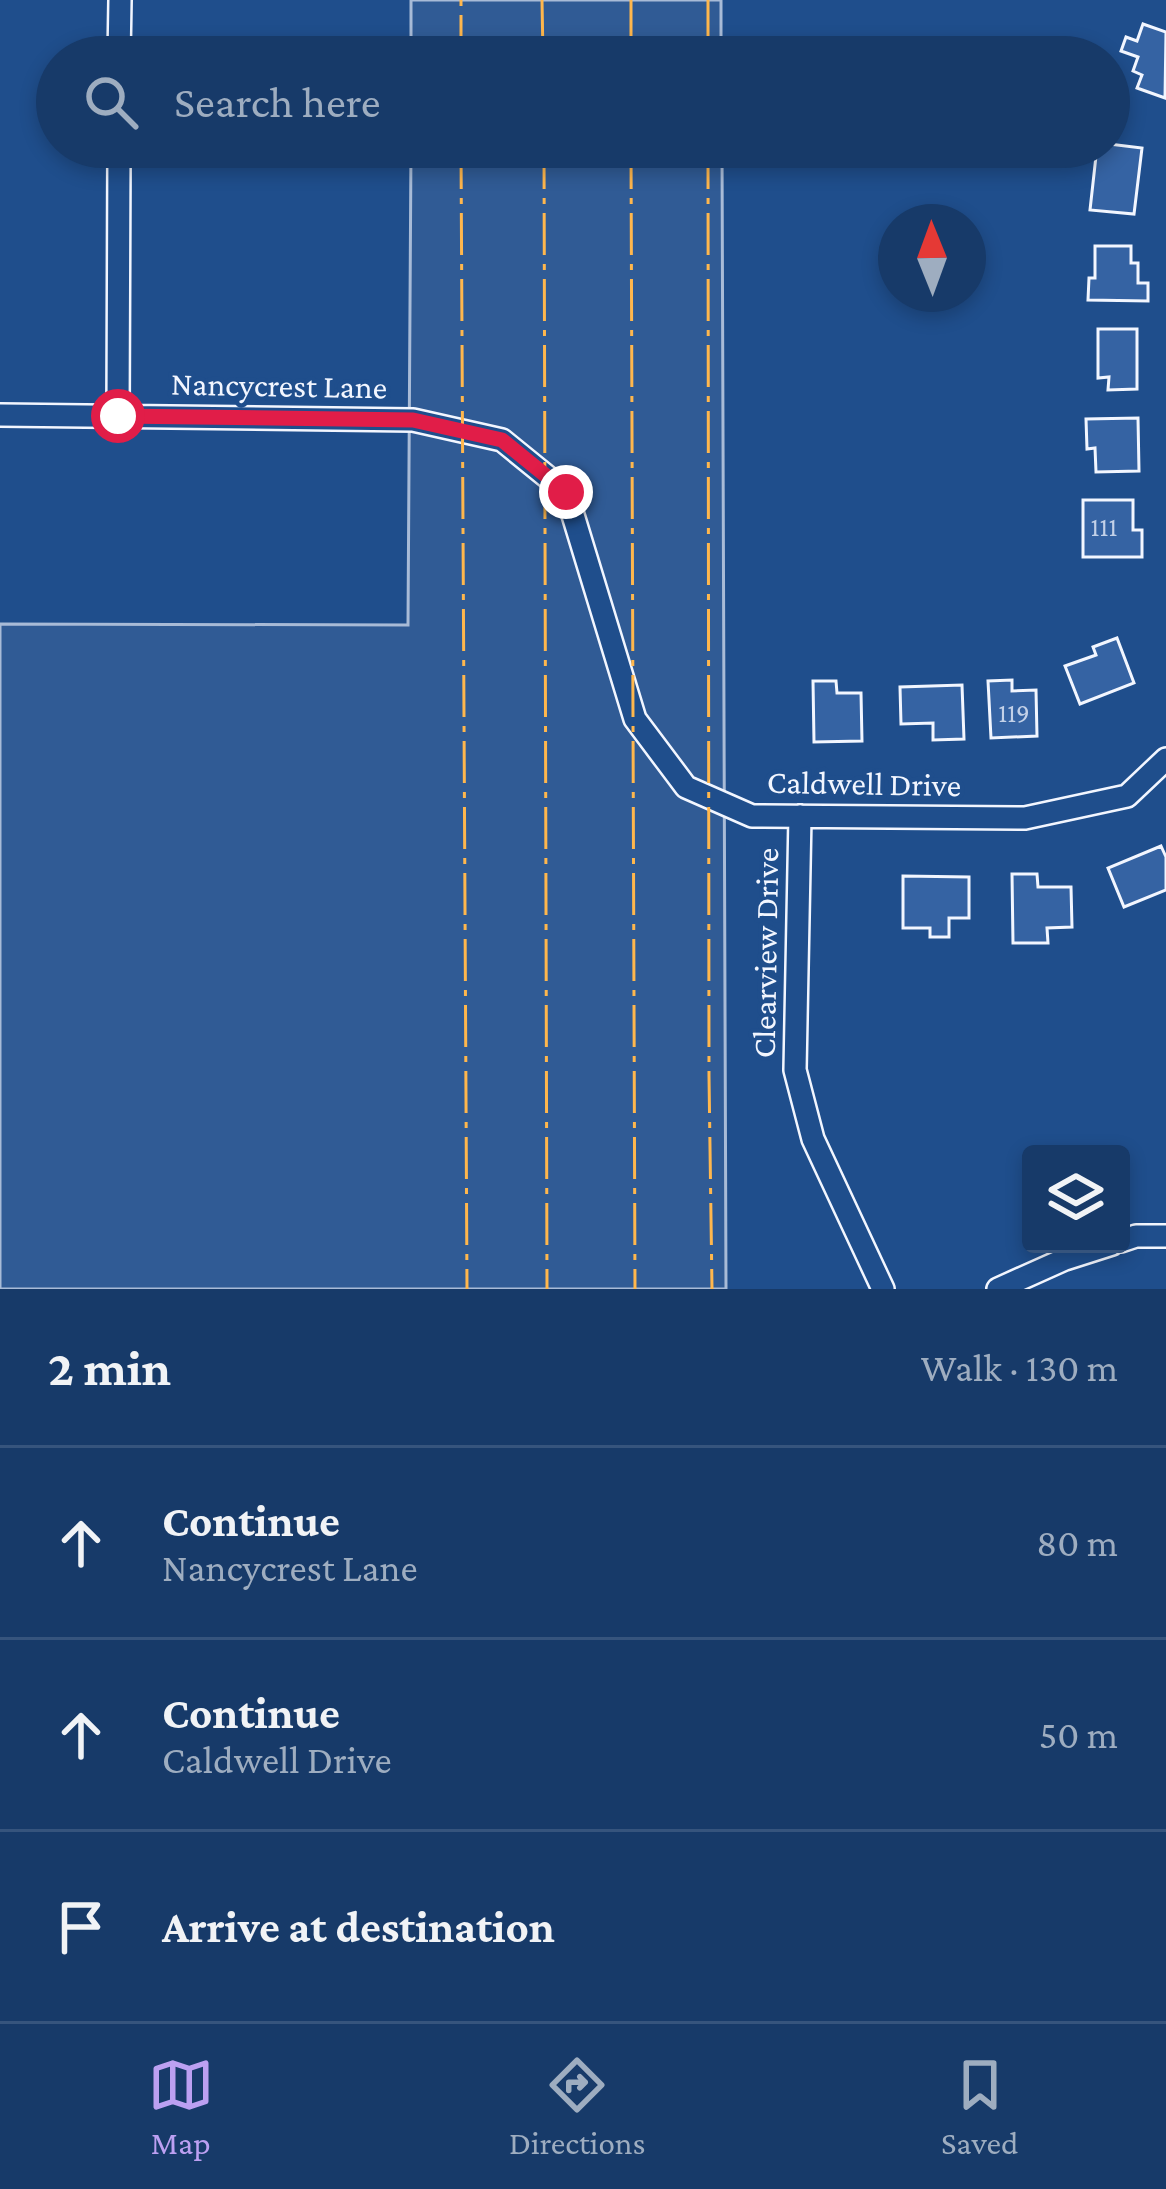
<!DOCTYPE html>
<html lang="en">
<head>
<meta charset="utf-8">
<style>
	:root { --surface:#173a69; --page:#20416f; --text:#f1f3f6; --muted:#9eadc0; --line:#36547d; --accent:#bca0f2 }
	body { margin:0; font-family:"Crimson Pro",serif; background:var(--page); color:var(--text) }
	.controls { position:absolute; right:36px; bottom:36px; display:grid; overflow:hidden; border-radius:12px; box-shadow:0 6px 18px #0003 }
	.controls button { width:108px; height:108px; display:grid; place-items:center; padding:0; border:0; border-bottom:3px solid var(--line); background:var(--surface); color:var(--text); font:60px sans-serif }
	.compass { position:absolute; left:878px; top:204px; width:108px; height:108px; border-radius:50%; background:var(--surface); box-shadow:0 6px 18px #0003; rotate:359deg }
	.stop { position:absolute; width:36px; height:36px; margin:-27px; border:9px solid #e11d48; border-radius:50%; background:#fff }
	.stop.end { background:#e11d48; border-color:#fff; box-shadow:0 3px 12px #0008 }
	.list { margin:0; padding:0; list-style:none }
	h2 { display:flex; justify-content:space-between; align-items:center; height:156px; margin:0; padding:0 48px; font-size:51px }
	h2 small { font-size:39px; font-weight:400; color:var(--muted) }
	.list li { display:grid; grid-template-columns:78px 1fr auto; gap:36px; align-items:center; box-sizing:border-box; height:192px; padding:0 48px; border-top:3px solid var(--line) }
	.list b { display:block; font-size:45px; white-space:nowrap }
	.list p { margin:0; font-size:39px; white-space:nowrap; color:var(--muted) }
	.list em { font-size:39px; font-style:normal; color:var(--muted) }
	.icon { flex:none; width:66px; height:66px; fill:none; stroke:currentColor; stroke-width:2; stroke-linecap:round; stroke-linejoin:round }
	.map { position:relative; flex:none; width:1166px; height:1289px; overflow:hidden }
	.search { position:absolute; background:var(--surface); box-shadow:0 6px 18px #0003; left:36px; right:36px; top:36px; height:132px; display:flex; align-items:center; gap:30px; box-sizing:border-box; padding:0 42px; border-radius:66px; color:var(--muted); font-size:45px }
	.sheet { height:732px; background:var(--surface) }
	nav { display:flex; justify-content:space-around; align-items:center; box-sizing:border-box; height:168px; border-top:3px solid var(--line); background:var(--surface); font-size:33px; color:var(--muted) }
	nav a { display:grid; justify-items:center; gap:6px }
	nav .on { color:var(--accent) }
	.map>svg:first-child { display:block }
	.green { fill:#305b95; stroke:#a8bbd7; stroke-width:3 }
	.building { fill:#3563a3; stroke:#f2f6ff; stroke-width:3 }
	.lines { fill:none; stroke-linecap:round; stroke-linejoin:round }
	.minor-casing { stroke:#f2f6ff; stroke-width:26 }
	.minor { stroke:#1f4e8c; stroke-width:21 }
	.power { stroke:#ffb74d; stroke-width:3; stroke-dasharray:42 9 6 9; stroke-linecap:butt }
	.route { stroke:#e11d48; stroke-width:15 }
	.labels { text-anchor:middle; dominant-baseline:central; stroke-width:9; stroke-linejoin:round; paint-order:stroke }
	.number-label { font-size:27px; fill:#c3d1e8 }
	.street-label { font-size:33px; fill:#f2f6ff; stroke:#1f4e8c }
</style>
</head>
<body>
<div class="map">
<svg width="1166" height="1289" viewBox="0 0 1166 1289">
	<rect width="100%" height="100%" fill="#1f4e8c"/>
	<path class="green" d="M411 0H721V57H411Z
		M411 147H722L726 1289H0V624L408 625Z"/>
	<path class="building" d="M1143 24 1166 32 1165 98 1137 88 1142 75 1133 71 1138 57 1121 51 1126 37 1137 41Z
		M1109 144 1142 148 1134 214 1090 210 1097 147H1109Z
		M1095 246H1131V263H1138V283H1148V301L1088 300 1089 278H1095Z
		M1098 329H1137V389L1108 390 1109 377 1098 378Z
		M1138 418 1139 471 1096 472 1095 448 1087 449 1086 419Z
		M1083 500H1133V530H1142V557H1083Z
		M1117 638 1134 683 1080 704 1065 666 1096 655 1093 647Z
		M1012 680V691L1036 690 1037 736 991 738 988 681Z
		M813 681H836L837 693H861L862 741 814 742Z
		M962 685 964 739 933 740V723L901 724 900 687Z
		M1161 846 1166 857V890L1124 907 1108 868Z
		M1012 874H1037L1038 887H1071L1072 927 1047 928 1048 943H1013Z
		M903 876 969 877V918H949V937H930V928H903Z"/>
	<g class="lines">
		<defs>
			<path id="minor" d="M119 57 120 0
				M0 415 413 420 502 440 566 492 635 719 686 787 752 816 1025 818 1127 796 1166 759
				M118 416 119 147
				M800 816 795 1070 813 1139 883 1289
				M1121 1241 1136 1236H1166
				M998 1289 1065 1259 1112 1244"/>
		</defs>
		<use href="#minor" class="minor-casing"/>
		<use href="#minor" class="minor"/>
		<path class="power" d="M542 0 543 57
			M631 0V57
			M708 0V57
			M461 57V0
			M461 147 467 1289
			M544 147 547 1289
			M631 147 635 1289
			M708 147 709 1076 712 1289"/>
	</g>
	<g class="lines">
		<path class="route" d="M118 416 413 420 502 440 566 492"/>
	</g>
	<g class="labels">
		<g class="number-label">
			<text x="1104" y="527">111</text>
			<text x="1014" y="713">119</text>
		</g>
		<g class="street-label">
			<text transform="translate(279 385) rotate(1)">Nancycrest Lane</text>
			<text transform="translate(864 783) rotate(1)">Caldwell Drive</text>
			<text transform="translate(765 953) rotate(-89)">Clearview Drive</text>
		</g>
	</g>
</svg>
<div class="controls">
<button><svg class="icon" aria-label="layers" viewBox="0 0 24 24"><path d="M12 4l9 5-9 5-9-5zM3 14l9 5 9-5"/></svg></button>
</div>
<svg class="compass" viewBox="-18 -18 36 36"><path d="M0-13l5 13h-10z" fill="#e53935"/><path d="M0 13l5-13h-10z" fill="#9eadc0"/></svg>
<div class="stop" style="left:118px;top:416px"></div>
<div class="stop end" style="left:566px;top:492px"></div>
<div class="search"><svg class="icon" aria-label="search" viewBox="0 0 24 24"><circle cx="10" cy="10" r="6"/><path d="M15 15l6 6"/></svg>Search here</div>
</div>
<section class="sheet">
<h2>2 min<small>Walk · 130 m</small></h2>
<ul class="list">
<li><svg class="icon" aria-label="ahead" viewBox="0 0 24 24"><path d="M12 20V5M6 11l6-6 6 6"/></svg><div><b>Continue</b><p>Nancycrest Lane</p></div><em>80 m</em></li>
<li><svg class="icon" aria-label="ahead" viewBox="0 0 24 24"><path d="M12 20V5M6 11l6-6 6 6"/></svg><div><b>Continue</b><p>Caldwell Drive</p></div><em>50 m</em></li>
<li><svg class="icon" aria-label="arrive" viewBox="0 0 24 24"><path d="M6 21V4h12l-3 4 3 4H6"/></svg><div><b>Arrive at destination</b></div></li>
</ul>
</section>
<nav>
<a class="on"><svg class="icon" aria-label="map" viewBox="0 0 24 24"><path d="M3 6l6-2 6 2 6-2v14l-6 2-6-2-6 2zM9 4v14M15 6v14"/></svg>Map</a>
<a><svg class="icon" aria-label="directions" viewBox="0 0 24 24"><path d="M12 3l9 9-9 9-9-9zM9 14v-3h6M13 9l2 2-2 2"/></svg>Directions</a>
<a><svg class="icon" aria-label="saved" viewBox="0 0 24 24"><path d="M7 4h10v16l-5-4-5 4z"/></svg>Saved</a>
</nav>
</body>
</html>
